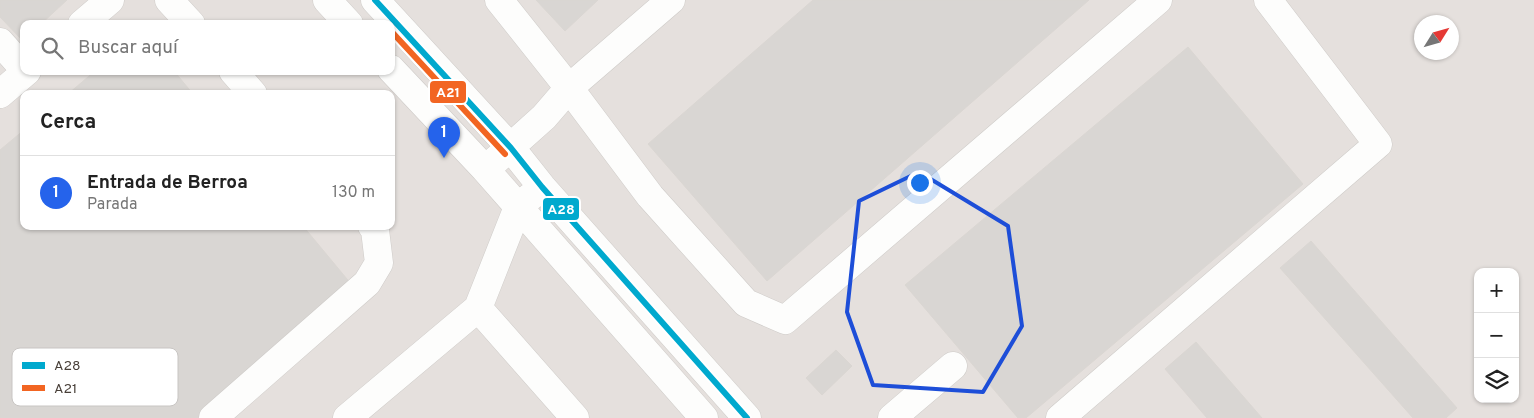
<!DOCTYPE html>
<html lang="es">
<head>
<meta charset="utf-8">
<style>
	:root { --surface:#fff; --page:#f6f6f6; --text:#222; --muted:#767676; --line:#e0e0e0; --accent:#2563eb }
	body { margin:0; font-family:Overpass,sans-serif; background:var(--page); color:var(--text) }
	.controls { position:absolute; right:15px; bottom:15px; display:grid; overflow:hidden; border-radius:10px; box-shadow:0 1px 4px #0004 }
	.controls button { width:45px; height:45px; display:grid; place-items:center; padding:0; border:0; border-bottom:1px solid var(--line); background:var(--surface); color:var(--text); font:25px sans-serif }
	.compass { position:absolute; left:1414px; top:15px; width:45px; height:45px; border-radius:50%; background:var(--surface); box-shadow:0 1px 4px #0004; rotate:53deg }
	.you { position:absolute; left:919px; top:182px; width:18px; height:18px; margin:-12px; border:4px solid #fff; border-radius:50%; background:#1a73e8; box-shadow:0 0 0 8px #1a73e833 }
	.badge { display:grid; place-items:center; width:32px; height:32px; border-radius:50%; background:var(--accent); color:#fff; font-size:16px; font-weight:700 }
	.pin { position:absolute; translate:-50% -41px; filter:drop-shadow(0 1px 2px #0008) }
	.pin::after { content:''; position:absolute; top:26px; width:18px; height:15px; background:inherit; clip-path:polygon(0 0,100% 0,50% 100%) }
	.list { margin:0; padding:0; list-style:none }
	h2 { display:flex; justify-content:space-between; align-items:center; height:65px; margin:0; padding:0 20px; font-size:21px }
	h2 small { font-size:16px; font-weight:400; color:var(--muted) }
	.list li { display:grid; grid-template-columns:32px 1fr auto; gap:15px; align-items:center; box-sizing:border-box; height:75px; padding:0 20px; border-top:1px solid var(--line) }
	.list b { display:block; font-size:19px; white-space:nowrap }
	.list p { margin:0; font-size:16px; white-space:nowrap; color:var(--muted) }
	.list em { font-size:16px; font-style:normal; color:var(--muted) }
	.icon { flex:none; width:28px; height:28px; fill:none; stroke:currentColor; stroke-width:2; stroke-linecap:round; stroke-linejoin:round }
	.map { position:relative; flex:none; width:1534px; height:418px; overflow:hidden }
	.search { position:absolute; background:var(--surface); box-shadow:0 1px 4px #0004; left:20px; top:20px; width:375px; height:55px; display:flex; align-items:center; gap:12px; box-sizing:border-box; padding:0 18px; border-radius:10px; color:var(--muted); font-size:19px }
	.panel { position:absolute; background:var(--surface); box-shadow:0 1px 4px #0004; left:20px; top:90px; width:375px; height:140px; border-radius:10px }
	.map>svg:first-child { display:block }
	.industrial { fill:#e5e0dd; fill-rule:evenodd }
	.building { fill:#d9d6d3; stroke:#dad6d2 }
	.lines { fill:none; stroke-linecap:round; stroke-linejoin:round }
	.minor-casing { stroke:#cecbc8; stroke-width:29 }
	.minor { stroke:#fdfdfc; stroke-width:28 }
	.bus-1-casing { stroke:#fff; stroke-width:10 }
	.bus-2-casing { stroke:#fff; stroke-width:10 }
	.bus-1 { stroke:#00a9ce; stroke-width:6 }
	.bus-2 { stroke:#f26522; stroke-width:6 }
	.marked { fill:none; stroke:#1d4ed8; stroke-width:4; stroke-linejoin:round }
	.key { fill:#fff; stroke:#c8c5c3; stroke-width:1 }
	.key-label { font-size:14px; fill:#483f38 }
	.line-badge { stroke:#fff; stroke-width:2 }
	.badge-label { font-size:14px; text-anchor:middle; font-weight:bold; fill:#fff }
</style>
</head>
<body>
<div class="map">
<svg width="1534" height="418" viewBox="0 0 1534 418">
	<rect width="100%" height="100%" fill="#f1efec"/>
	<path class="industrial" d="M0 0H1534V418H0ZM1422 22H1452V52H1422ZM24 24H391V71H24ZM24 94H391V226H24ZM1478 272H1515V399H1478Z"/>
	<path class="building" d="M0 0H67L41 24H24V40L23 41 0 17Z
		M536 0H598L565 31Z
		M813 0H1089L767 281 648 144Z
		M1188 47 1303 184 1026 418H1018L905 285Z
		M95 71H174L193 94H68Z
		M24 130V226H303L352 285 197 418H0V150Z
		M1311 241 1457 408 1446 418H1413L1280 268Z
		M1196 342 1262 418H1207L1165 369Z
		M836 350 852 366 822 395 806 378Z"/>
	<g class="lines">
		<defs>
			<path id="minor" d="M169 0 191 24
				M327 0 349 24
				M375 0 511 148 542 187 747 418
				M499 0 569 88 650 196 746 303 785 320 1158 0
				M82 24 110 0
				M0 42 24 69
				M391 69 485 169 704 418
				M233 71 253 94
				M0 94 27 71
				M496 160 544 117 569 88 671 0
				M478 308 575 418
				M213 418 367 283 379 263 375 230 372 226
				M347 418 478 308 518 207 530 197
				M892 418 953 366
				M1060 418 1378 144 1268 0"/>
		</defs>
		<use href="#minor" class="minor-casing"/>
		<use href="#minor" class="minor"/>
		<defs>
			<path id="bus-1" d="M375 0 511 148 542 187 747 418"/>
			<path id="bus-2" d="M391 31 505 154"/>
		</defs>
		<use href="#bus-1" class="bus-1-casing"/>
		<use href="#bus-2" class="bus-2-casing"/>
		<use href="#bus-1" class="bus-1"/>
		<use href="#bus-2" class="bus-2"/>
	</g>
	<path class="marked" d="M919 172 1008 226 1022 326 983 392 873 385 847 312 859 201Z"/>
	<rect x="12" y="348" width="166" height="58" rx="8" class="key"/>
	<rect x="22" y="362" width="23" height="7" fill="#00a9ce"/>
	<rect x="22" y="385" width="23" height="6" fill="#f26522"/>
	<g class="key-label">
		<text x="54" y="370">A28</text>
		<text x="54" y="393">A21</text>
	</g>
	<g class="line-badge">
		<rect x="429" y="80" width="38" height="24" rx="5" fill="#f26522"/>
		<rect x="542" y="197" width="38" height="24" rx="5" fill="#00a9ce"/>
	</g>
	<g class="badge-label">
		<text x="448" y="97">A21</text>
		<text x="561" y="214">A28</text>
	</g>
</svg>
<div class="controls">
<button>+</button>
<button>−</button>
<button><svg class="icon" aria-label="layers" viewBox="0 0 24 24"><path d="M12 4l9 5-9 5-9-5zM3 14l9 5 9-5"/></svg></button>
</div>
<svg class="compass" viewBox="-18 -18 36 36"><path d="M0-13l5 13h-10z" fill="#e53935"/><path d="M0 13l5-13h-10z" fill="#767676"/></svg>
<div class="you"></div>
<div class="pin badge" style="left:444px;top:158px">1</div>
<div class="search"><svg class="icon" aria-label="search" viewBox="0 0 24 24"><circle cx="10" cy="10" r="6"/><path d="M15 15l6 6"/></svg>Buscar aquí</div>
<section class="panel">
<h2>Cerca<small></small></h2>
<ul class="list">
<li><span class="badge">1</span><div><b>Entrada de Berroa</b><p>Parada</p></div><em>130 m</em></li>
</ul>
</section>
</div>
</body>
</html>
